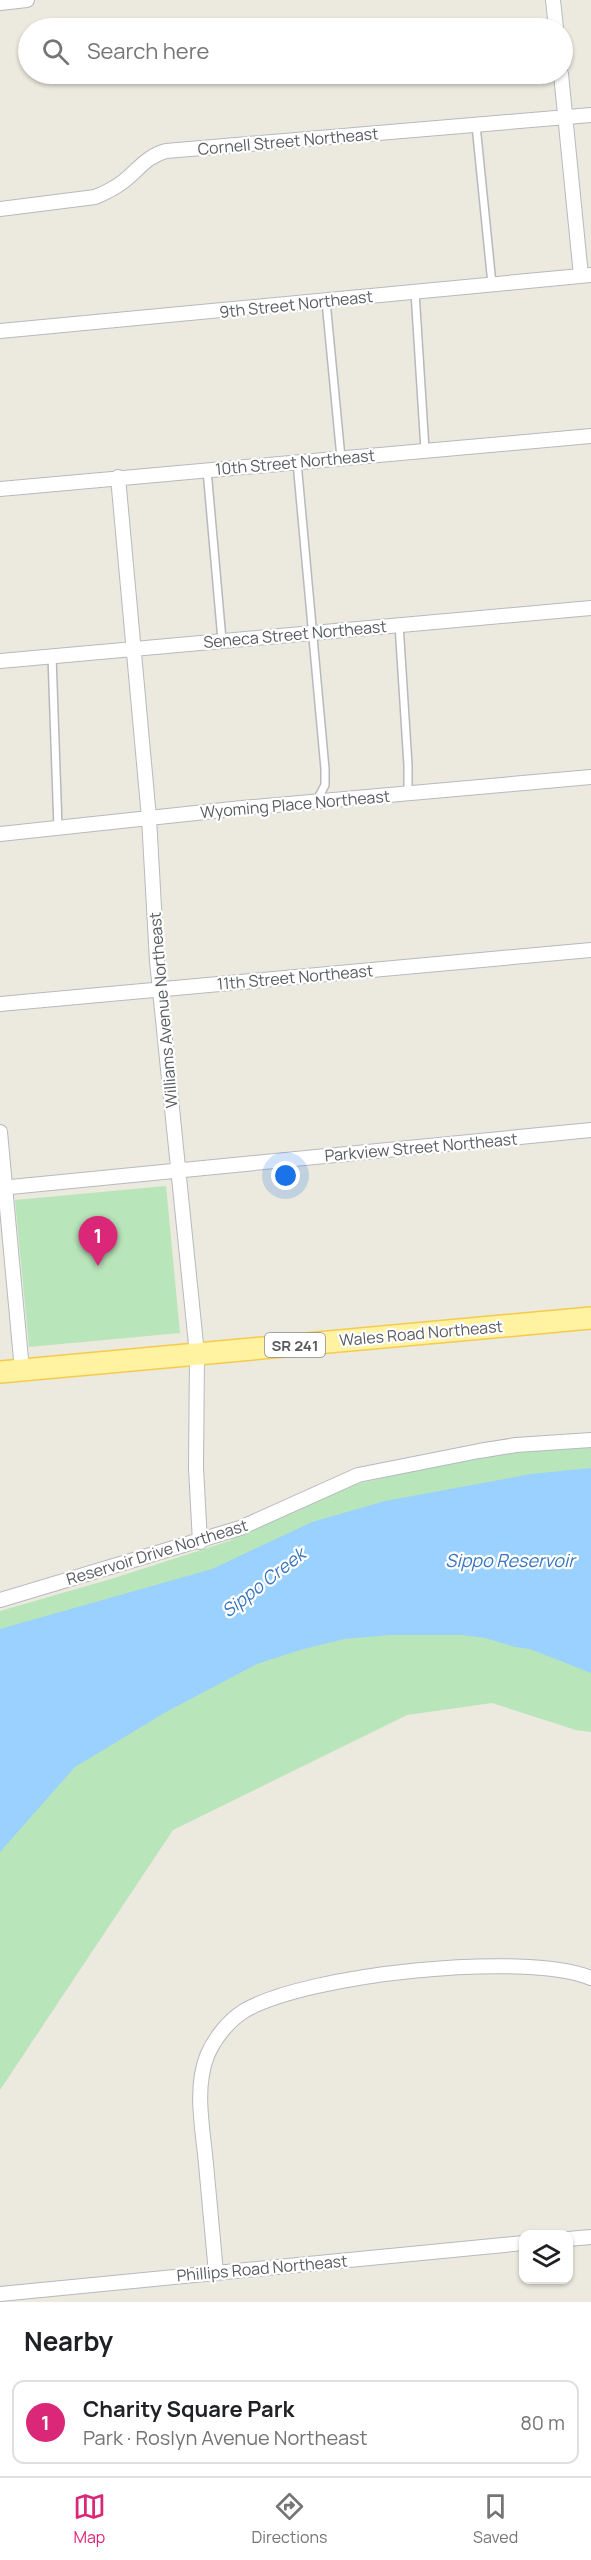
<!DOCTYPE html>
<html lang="en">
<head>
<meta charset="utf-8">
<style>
	:root { --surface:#fff; --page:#f6f6f6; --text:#202124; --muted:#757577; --line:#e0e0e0; --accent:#db2777 }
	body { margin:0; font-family:Manrope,sans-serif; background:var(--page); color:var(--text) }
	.controls { position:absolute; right:18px; bottom:18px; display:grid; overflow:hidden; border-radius:12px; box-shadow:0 2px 4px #0004 }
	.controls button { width:54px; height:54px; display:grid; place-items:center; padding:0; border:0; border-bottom:2px solid var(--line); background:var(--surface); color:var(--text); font:30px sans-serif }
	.you { position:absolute; left:286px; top:1176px; width:21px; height:21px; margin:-15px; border:4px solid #fff; border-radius:50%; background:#1a73e8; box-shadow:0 0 0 9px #1a73e833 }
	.badge { display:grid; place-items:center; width:39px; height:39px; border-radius:50%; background:var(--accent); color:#fff; font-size:20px; font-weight:700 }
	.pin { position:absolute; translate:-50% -50px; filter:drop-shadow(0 2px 3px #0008) }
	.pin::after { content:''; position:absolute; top:32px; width:21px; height:18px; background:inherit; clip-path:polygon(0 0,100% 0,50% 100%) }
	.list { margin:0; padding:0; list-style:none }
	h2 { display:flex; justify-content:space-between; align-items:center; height:78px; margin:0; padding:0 24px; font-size:26px }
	h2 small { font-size:20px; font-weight:400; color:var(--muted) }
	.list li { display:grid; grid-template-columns:39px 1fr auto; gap:18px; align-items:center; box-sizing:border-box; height:84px; margin:0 12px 12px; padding:0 12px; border:2px solid var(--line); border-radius:12px }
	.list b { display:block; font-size:22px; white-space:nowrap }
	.list p { margin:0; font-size:20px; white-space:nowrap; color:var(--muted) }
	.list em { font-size:20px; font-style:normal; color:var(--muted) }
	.icon { flex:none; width:33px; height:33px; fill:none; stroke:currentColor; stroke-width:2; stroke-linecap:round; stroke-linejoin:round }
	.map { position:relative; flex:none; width:591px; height:2302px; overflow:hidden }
	.search { position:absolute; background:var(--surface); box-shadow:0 2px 4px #0004; left:18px; right:18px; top:18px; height:66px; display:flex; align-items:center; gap:15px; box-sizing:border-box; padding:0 21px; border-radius:33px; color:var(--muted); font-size:22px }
	.sheet { height:174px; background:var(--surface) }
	nav { display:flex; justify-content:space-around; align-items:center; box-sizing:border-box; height:84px; border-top:2px solid var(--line); background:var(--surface); font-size:16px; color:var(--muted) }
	nav a { display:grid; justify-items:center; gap:3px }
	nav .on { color:var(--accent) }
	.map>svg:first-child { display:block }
	.green { fill:#b9e5ba }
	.water { fill:#9bd1ff }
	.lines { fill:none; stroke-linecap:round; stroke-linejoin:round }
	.lane-casing { stroke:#b7b9bf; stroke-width:10 }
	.street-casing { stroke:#b7b9bf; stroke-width:16 }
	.primary-casing { stroke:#f6ca4d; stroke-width:24 }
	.lane { stroke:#fff; stroke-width:7 }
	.street { stroke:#fff; stroke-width:14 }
	.primary { stroke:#fff2a0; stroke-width:21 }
	.labels { text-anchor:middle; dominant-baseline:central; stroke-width:4.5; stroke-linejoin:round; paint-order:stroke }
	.shield { fill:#fff; stroke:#8a8c90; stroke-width:1.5 }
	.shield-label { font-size:15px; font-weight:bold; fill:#585b61 }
	.street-label { font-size:16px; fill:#585b61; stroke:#fff }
	.water-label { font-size:18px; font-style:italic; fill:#3876bd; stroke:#fff }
</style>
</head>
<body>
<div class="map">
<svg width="591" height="2302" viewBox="0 0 591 2302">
	<rect width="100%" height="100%" fill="#ece9de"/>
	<path class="green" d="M166 1186 180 1333 29 1347 15 1200Z
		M591 1447V1732L576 1730 492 1703 407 1715 173 1830 0 2090V1611L111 1579 229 1541 315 1499 352 1485 417 1470 511 1453Z"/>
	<path class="water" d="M591 1468V1673L530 1649 515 1647 485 1638 461 1635H390L344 1639 300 1650 257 1664 166 1712 75 1767 0 1852V1629L212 1569 312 1522 385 1501 531 1474Z"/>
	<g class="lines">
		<defs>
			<path id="lane" d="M476 125 492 284
				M415 292 425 450
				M326 301 341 458
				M297 462 325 769V785L317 800
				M207 470 222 640
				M399 624 408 765V794
				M52 656 58 828"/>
			<path id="street" d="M553 0 556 28
				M0 3 27 0
				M561 74 581 276
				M0 209 95 197C105 193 115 188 124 181 139 169 147 156 166 151L591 115
				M0 331 591 275
				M118 477 149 818 157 961 197 1354 196 1468 200 1542
				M0 489 591 436
				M0 661 591 608
				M0 834 242 808 591 777
				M0 1004 591 950
				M0 1132 22 1370
				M0 1188 591 1130
				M0 1600 240 1528 358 1475 479 1451 516 1445 591 1440
				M568 2239 591 2237
				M216 2273C213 2237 209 2200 206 2164 203 2130 194 2089 207 2056 214 2039 228 2021 244 2011 306 1974 524 1951 591 1978
				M0 2294 524 2243"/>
			<path id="primary" d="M0 1372 591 1318"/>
		</defs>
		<use href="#lane" class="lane-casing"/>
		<use href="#street" class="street-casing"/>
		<use href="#primary" class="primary-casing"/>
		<use href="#lane" class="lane"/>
		<use href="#street" class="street"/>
		<use href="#primary" class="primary"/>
	</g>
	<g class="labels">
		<rect class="shield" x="265" y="1333" width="60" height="24" rx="4.5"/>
		<g class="shield-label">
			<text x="295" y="1345">SR 241</text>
		</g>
		<g class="street-label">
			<text transform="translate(288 141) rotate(-5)">Cornell Street Northeast</text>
			<text transform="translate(296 304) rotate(-6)">9th Street Northeast</text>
			<text transform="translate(295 462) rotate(-5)">10th Street Northeast</text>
			<text transform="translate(295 634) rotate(-5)">Seneca Street Northeast</text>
			<text transform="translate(295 804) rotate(-5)">Wyoming Place Northeast</text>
			<text transform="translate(295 977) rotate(-5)">11th Street Northeast</text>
			<text transform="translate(163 1010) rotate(-95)">Williams Avenue Northeast</text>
			<text transform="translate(421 1147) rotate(-5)">Parkview Street Northeast</text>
			<text transform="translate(421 1333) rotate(-5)">Wales Road Northeast</text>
			<text transform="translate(157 1552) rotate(-17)">Reservoir Drive Northeast</text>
			<text transform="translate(262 2268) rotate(-5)">Phillips Road Northeast</text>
		</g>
		<g class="water-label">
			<text x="510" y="1560">Sippo Reservoir</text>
			<text transform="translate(263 1582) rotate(-38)">Sippo Creek</text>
		</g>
	</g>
</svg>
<div class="controls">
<button><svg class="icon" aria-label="layers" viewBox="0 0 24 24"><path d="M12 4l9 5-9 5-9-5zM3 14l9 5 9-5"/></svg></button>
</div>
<div class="you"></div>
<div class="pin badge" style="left:98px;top:1266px">1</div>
<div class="search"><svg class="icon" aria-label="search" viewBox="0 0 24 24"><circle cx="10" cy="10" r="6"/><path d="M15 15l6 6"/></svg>Search here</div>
</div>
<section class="sheet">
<h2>Nearby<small></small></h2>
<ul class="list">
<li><span class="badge">1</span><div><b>Charity Square Park</b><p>Park · Roslyn Avenue Northeast</p></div><em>80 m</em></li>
</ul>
</section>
<nav>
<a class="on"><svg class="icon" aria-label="map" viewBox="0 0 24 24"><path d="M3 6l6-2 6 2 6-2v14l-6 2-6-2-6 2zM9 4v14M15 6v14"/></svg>Map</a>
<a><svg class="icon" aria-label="directions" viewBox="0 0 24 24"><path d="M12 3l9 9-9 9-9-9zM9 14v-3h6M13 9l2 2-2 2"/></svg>Directions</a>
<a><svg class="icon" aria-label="saved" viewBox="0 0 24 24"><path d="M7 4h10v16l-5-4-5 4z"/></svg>Saved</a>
</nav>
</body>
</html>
